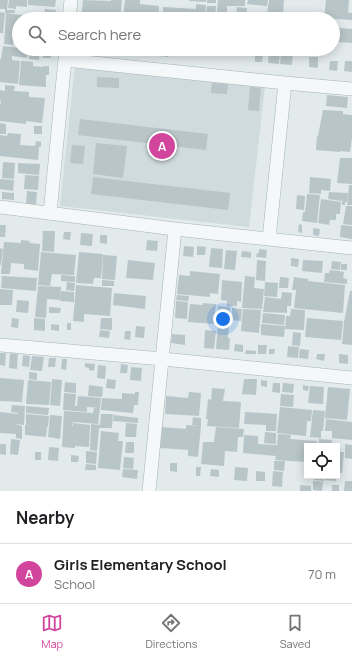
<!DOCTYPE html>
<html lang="en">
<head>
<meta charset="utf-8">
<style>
	:root { --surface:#fff; --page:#f2f2f2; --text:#202124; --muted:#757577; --line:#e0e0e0; --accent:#d2459c }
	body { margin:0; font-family:Manrope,sans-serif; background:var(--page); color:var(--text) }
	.controls { position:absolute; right:12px; bottom:12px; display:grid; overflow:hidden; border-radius:0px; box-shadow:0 2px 10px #0003 }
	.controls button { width:36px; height:36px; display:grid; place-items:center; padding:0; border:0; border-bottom:1px solid var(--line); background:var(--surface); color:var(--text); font:20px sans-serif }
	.you { position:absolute; left:223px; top:319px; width:14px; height:14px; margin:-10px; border:3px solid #fff; border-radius:50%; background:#1a73e8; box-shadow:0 0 0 6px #1a73e833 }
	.badge { display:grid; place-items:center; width:26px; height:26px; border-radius:50%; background:var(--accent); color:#fff; font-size:13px; font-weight:700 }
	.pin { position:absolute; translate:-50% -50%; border:2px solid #fff; box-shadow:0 1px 4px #0006 }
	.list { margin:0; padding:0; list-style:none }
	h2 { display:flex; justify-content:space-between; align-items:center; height:52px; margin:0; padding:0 16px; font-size:17px }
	h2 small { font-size:13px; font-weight:400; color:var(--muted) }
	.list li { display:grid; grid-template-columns:26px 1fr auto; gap:12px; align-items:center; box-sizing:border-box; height:60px; padding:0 16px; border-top:1px solid var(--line) }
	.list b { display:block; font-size:15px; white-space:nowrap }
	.list p { margin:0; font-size:13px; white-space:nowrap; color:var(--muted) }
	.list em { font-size:13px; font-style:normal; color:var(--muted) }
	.icon { flex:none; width:22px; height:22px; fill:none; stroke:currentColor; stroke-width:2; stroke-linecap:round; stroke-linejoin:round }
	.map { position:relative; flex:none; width:352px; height:491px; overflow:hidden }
	.search { position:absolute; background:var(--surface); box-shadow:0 2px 10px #0003; left:12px; right:12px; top:12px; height:44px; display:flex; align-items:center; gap:10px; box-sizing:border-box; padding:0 14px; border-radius:22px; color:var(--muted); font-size:15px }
	.sheet { height:112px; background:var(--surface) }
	nav { display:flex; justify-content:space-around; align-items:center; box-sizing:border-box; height:56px; border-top:1px solid var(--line); background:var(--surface); font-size:11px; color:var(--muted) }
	nav a { display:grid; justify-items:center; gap:2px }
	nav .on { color:var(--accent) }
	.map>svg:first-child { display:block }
	.built { fill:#d0dbdd }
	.building { fill:#b9c6c9 }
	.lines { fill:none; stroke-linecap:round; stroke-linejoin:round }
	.minor-casing { stroke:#a7b3b6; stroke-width:14 }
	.minor { stroke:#f5f8f9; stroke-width:13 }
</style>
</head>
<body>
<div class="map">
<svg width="352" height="491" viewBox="0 0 352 491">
	<rect width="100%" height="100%" fill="#e2eaeb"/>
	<path class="built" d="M75 65 265 86 249 227 60 206Z"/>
	<path class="building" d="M0 0H8L7 10H15V13H5V9H0Z
		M9 0H27V7L16 6V9L8 8Z
		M28 0H56L55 7 28 5Z
		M83 0 111 1V0H122L120 19H81Z
		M125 0H140V4L159 6 158 19H123Z
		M189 0H206V2L189 1Z
		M207 0H216V3H207Z
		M218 0H245V6H227V14L217 13Z
		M248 0H268L267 6 247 4Z
		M269 0H284L283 16 267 14Z
		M326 0H349L348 13H352V20L324 18Z
		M196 4 206 5 205 19H163V7L196 9Z
		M207 6H216L215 19H206Z
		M237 7 247 8 246 15 236 14Z
		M45 9 56 10V15L44 14Z
		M0 12 5 13 3 33H0Z
		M6 13 30 16V19H19V36L14 35 13 45 4 44Z
		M217 14 243 17V19H216Z
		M286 14 302 16V19H285Z
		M36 16 54 17V19H36Z
		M246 16 261 17V19H246Z
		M333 27 337 28 336 48H333Z
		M339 28 352 29V43L338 42Z
		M3 46 19 48V49H28L27 58 12 56V60L20 61 18 84 0 82V59H6H1Z
		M160 49 169 50 168 57 159 56Z
		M196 49H210L209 55 196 54Z
		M30 50 40 51 39 60 29 59Z
		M43 51 51 52V58H43Z
		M269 51 280 52 279 64 268 63Z
		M281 51 293 52 292 65 280 64Z
		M255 54H263L262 62H255Z
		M309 57H318V68L309 67Z
		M21 61 33 62V66L43 67V66H49V75H46V87L19 85Z
		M330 61H338L337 71 329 70Z
		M345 61H352V72L344 71Z
		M97 77 119 78V88L97 87Z
		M212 83 228 84 227 94 211 93Z
		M5 85 15 86 14 91 29 92V97L45 98 42 123 26 121V124L0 121V106L1 101H0V90L5 91Z
		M250 87 261 88 259 111 248 110Z
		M327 95 348 97 347 108 326 106Z
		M323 110 343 111V114L352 115V138L350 152 340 151V152L316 150 317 136H318Z
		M80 119 208 134 206 150 78 135Z
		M0 123 6 124V134H0Z
		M34 126H42V134H34Z
		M8 133 21 134 20 145 35 146 36 141 41 142V147H39L38 160 0 156V135L7 136Z
		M96 143 127 146 123 178 93 174Z
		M72 145 85 146 83 164 70 163Z
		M340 158H352V184L337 183Z
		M3 162 15 163 14 179 2 178Z
		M18 163 40 164 39 175 18 173Z
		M25 175 39 176 38 190 24 189Z
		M93 177 230 193 228 210 91 194Z
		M310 177 331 179 330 191 321 190V194L309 193Z
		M0 179 14 180 13 191 0 189Z
		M349 185H352V205H347Z
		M27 191 37 192 36 205 26 204Z
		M2 192 14 193V200L2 199Z
		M329 192 348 193 347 202H345V205H342V200L341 201 328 199Z
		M307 194 320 195 317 223 302 221 303 212H305Z
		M297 195 305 196 304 210 296 209Z
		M321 199 341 202 340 214H336V220H330L329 225 318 223Z
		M346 206H352V225L343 224Z
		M299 224 302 225V233L298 232Z
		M0 225H6L5 237H0Z
		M341 225 352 226V239L340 237Z
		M313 228 320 229 319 236 313 235Z
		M43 231H55L54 252 42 251Z
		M64 232H71L70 240 63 239Z
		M81 233 93 234 92 246 80 245Z
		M100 235H107V244L100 243Z
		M21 240 30 241 29 243 40 244 38 271 24 269V264L11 263 10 274H1L4 242 21 243Z
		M147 240 158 241 157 251 146 250Z
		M184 246 194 247 193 257 183 256Z
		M197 246 206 247 205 255H197Z
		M0 248 3 249 1 265H0Z
		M211 248 223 249 222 268 209 267Z
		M259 249 267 250 266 258 256 257 257 253H259Z
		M226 250 237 251 235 270 224 269Z
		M242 251 251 252V258L241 257Z
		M41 252 76 255 74 275 52 274 50 286 38 285Z
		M79 252 103 254 101 278H94L93 284 76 283Z
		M103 255 117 256 115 280 102 279Z
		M291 258 299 259 298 267 291 266Z
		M128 260 155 263 153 280 126 278Z
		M257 260 266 261 265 281 256 280Z
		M303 260 323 261 322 273 302 271Z
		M332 261 341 262 340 270 331 269Z
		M341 264H347V270H341Z
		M330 270 340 271V273L341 271 344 272 343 278 347 279V284L324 282 325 273H329Z
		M190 271 220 274 218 294 210 293V297L177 294 179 275 190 276Z
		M61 275 75 276V282L61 281Z
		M2 276 37 278 36 291 1 288Z
		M245 276 255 277 254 288 264 289 262 309 242 308Z
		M280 277 289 278 288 288H279Z
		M294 277 308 279V281L345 285 343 313 294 308 296 290H292Z
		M102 280 114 281V286H102Z
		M222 280 242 282 241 302 237 301V306H227V301L221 300Z
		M67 282 75 283 74 291 66 290Z
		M265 282 278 283 277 297 264 296Z
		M76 285 112 288 110 316 84 314V322L73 321Z
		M38 286 61 287 60 300 47 299 46 318 35 317Z
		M0 289 13 290 12 305H0Z
		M61 291 74 292V302L60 301Z
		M350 291H352V345L342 344 344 322Z
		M282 292 292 293 291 306H287V313L263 312 265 297 281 299Z
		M114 293 146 296 145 309 113 305Z
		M177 295 189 296 188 301 176 300Z
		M17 300 29 301 28 313 16 312Z
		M176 301 188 302 187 319 175 318Z
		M203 303 216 304 214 324 188 322 190 304 203 305Z
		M218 306 230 307 229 320 217 319Z
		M49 307 61 308 60 313H49Z
		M232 308 242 309 241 321 232 320Z
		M243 309 261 310 259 333 241 331Z
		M291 309 305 310 304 330 285 329 286 316H290Z
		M263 313 285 315 284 325 262 323Z
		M12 318 19 319 18 328 11 327Z
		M34 318 45 319V331L34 330Z
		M101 318H112V330L100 329Z
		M307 318 343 321 341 340 305 337Z
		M67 323H71V330H67Z
		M51 324 59 325V331L51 330Z
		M218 324 229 325 228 338H230L229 350 216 349Z
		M261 324 285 326 284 337 261 335Z
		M136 326 145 327 144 338 135 337Z
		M100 330 110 331 109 338 99 337Z
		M205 330 216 331 214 349 204 348Z
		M125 331H131L130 340 124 339Z
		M293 332 301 333 300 346 292 345Z
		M172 334 185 335V345L171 343Z
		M235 344 243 345V352L234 351Z
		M258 345H267L266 354H258Z
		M288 346 299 347 298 358 287 357Z
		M269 349H275L274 354H269Z
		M300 349 309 350 308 359 299 358Z
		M246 350 256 351V354H245Z
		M0 353H6L5 366 0 365Z
		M10 353 18 354 17 369 9 368Z
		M317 354H325L324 361 316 359Z
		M339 354 348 355V364L339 363Z
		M23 355 30 356 29 367 22 366Z
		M32 356 44 357 42 371 30 370Z
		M49 358H56L55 367H48Z
		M62 359H67L66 370 61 369Z
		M85 363 95 364 94 371 89 370V368L85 367Z
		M121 364 128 365 127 373H120Z
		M98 365 106 366 105 379 97 378Z
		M131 367 142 368 141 381 130 380Z
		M29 372 37 373V380L29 379Z
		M0 378 24 380 22 402 0 401Z
		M52 379 62 380 60 406 50 405Z
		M107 379 116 380 115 389 106 388Z
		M244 379H257L256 395 242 394Z
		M28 380 51 382 49 405 26 404Z
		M261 380 267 381V387L261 386Z
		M65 382 76 383V393L64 392Z
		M273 383H280V393L272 392Z
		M283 383 294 384 293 393 282 392Z
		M89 385 103 387 102 397 88 396Z
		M303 385 309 386 308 391 303 390Z
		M310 386 324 387 323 404 308 403Z
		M328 387 350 389 347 420 325 418Z
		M212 388 225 389 223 401 241 402 239 428 207 426 208 419H206L208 399 211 400Z
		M135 392H139L138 405H134L133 413 101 410V408H103H101L102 398 122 399V393L135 394Z
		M189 392 201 393 199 416 165 414 166 396 188 398Z
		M64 393 76 394 75 406H77L78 396 101 398 100 408 87 407V412L63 410Z
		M281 394 294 395 293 407 280 406Z
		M12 405 25 406 24 425 14 424 22 426V439L16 438V434L0 433V412L18 414V413L11 412Z
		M26 406 49 408 48 415 26 413Z
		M280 407 312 410 311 421H307L306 436 277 433Z
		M94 408H100L98 424 73 422 72 426H73V423L90 425 89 447 75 446V448L62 447 64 411 93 413Z
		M313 410 325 411 323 431H321V438L310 437Z
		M245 412 277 414 276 431H266V425L244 424Z
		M26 414 49 416 48 427 26 425Z
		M101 414H113L112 428H99L97 451 90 450 91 424 100 425Z
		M50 415 62 416 60 439 48 437 49 427H50H49Z
		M114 415 138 418V423L113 421Z
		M193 417 201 418V426L192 425Z
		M326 419 352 422V440L332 438V431H325Z
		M126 423 137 424 136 437H125Z
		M25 425 47 427 46 437 25 435Z
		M186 425 201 426 198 457 188 456V450L160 448 162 427 186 429Z
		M216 427 244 429 243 437H238L237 452 225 451 224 466 201 464 203 442H214Z
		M101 431 119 433 118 441H123L120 470 98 468Z
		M265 432 276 433V444L264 443Z
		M278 434 291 435 290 439 317 441V446H307V462L275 460 276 456 243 453 244 435 258 436V444L277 445Z
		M11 439 20 440 18 455 10 454Z
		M319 439 332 440 331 446H319Z
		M126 442H134V453H125Z
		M0 444H6V455L0 454Z
		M345 444 352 445V459L345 458Z
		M49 447 59 448 58 461 48 460Z
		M86 451 97 452 96 464 86 463Z
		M35 452H41V460H35Z
		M337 452H344L342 473H337Z
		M71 455 79 456 78 462H71Z
		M124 457 134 458 133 469 123 468Z
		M274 461H285L284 471 274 470Z
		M170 463H177V472L170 471Z
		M86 464 96 465V470H85Z
		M196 467H201L200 476H196Z
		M235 467 248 468 247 481 234 480Z
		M123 469 138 470 137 479 122 477Z
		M211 469 219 470V477L210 476Z
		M256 471 265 472V481H256Z
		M273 471 283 472 282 487 272 486Z
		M314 476H324V481L314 480Z
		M326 476H336V481L325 480Z
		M313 481 323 482 322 491 313 490Z
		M345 481H352V491H344Z
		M300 485 311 486V491H300Z
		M332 485H339V491H332Z"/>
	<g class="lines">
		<defs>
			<path id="minor" d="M69 19 71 0
				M65 60 285 83 352 89
				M0 207 175 229 352 248
				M50 213 66 49
				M269 239 285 83
				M0 345 163 359 352 378
				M149 491 175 229"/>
		</defs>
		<use href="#minor" class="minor-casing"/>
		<use href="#minor" class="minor"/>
	</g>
</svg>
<div class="controls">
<button><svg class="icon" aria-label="locate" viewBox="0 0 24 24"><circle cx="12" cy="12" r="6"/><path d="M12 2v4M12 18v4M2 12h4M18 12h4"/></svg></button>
</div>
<div class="you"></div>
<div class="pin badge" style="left:162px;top:146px">A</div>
<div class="search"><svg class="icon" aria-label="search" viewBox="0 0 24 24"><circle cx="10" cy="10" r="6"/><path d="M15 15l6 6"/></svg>Search here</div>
</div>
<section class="sheet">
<h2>Nearby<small></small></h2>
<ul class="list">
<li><span class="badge">A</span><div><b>Girls Elementary School</b><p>School</p></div><em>70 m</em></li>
</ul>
</section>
<nav>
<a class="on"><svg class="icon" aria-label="map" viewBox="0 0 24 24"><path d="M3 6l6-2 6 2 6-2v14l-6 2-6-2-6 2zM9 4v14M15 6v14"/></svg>Map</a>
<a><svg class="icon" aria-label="directions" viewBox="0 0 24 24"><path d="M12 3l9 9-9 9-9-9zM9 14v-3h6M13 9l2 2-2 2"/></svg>Directions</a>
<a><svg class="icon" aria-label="saved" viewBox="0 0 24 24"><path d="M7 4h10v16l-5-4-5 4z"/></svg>Saved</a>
</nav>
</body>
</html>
